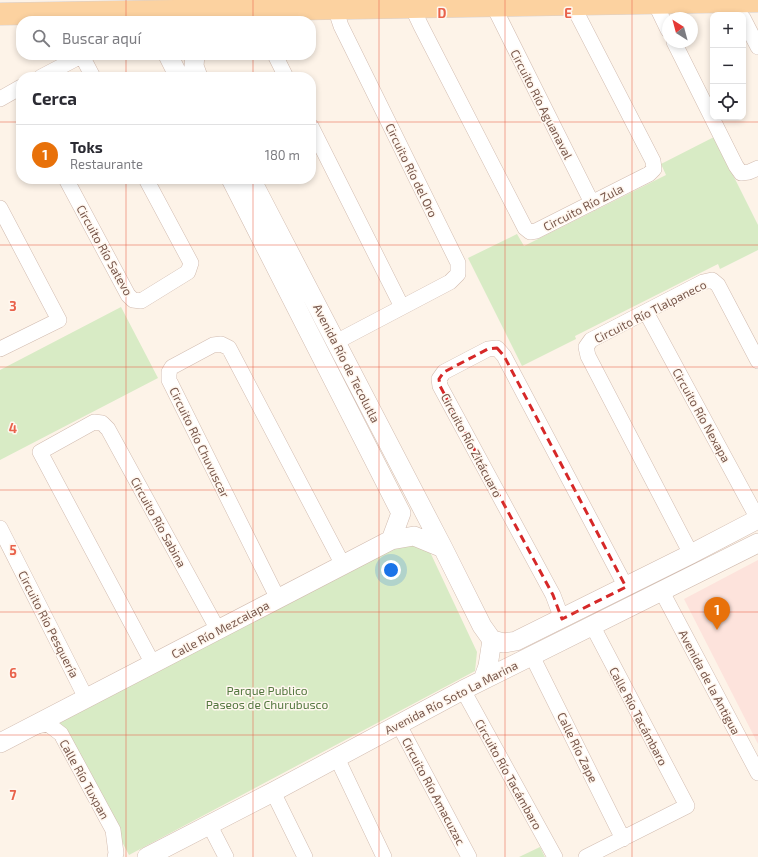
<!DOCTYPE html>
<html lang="es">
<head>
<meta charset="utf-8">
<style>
	:root { --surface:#fff; --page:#f7f7f7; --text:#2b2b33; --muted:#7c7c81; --line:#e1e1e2; --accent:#d93025 }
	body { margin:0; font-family:"Exo 2",sans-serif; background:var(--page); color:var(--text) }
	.controls { position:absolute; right:12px; top:12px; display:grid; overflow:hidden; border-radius:8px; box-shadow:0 2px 6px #0003 }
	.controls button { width:36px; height:36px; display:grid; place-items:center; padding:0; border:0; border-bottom:1px solid var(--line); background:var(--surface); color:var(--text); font:20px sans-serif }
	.compass { position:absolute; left:662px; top:12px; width:36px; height:36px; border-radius:50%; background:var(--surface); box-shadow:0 2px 6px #0003; rotate:324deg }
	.you { position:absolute; left:391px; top:570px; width:14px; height:14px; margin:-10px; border:3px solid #fff; border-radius:50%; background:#1a73e8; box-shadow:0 0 0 6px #1a73e833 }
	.badge { display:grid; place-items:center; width:26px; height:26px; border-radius:50%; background:var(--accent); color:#fff; font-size:13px; font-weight:700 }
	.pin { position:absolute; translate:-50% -33px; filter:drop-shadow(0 1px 2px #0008) }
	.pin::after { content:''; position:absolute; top:21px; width:14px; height:12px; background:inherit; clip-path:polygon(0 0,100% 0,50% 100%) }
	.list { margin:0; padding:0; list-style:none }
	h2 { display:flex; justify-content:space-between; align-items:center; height:52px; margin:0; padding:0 16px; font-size:17px }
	h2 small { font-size:13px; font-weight:400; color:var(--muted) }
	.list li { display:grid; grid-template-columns:26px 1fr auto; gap:12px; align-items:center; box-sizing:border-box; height:60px; padding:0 16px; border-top:1px solid var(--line) }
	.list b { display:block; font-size:15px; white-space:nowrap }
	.list p { margin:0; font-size:13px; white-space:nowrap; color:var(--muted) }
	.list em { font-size:13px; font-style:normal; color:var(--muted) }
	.icon { flex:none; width:22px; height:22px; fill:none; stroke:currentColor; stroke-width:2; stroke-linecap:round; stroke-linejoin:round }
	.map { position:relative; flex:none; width:758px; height:857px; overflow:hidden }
	.search { position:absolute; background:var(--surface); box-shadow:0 2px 6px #0003; left:16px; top:16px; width:300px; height:44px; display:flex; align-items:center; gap:10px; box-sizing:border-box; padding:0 14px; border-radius:16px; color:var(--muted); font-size:15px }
	.panel { position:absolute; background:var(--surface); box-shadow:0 2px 6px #0003; left:16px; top:72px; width:300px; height:112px; border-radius:16px }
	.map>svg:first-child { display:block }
	.commercial { fill:#fde3dc }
	.green { fill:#d8ebc5 }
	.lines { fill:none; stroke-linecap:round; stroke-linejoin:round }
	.minor-casing { stroke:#d2bcb0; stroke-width:16 }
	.tertiary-casing { stroke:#d2bcb0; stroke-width:20 }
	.primary-casing { stroke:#d9d0cd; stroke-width:23 }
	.minor { stroke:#fff; stroke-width:15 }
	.tertiary { stroke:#fff; stroke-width:19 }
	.primary { stroke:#fcd2a0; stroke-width:22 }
	.marked { fill:none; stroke:#d62828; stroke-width:3; stroke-dasharray:8 5; stroke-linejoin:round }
	.grid { fill:none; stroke:#e9624b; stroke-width:1; stroke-opacity:0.55 }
	.labels { text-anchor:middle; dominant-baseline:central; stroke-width:3; stroke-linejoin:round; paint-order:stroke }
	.street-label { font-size:12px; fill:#78574b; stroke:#fff7ef }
	.park-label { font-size:12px; fill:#557840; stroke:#fff7ef }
	.grid-label { font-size:13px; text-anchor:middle; font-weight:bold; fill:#e9624b; stroke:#fff7ef; stroke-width:3; stroke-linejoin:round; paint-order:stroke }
</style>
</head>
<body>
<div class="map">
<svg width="758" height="857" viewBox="0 0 758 857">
	<rect width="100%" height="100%" fill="#fdf3e8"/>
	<path class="commercial" d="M758 560V744L684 599Z"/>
	<path class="green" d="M714 137 758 225V250L720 269 718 264 575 336 576 339 522 366 468 258 517 234 524 246 666 175 661 164Z
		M121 307 158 378 0 460V370Z
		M408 542 430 552 477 652 475 671 129 855 58 722 390 546Z
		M540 847 545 857H519Z"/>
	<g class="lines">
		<defs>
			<path id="minor" d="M655 3 668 30
				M493 5 592 203
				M412 7 421 26 525 228 530 232 536 231 649 174 654 169 653 161 572 4
				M335 8 341 26 458 263V274L450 282 336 342
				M743 18 758 47
				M674 42 736 166 741 173 749 172 758 168
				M275 55 286 77
				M82 56 93 77
				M41 77 83 55
				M0 99 21 87
				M311 126 402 307
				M66 179 128 295 133 300 141 301 188 272 191 263 146 179
				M0 208 59 320 0 349
				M646 312 758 519
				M0 528 86 698
				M691 554 588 356 586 347 591 340 703 282 712 280 718 285 758 361
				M661 590 758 773
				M278 599 169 380V372L172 367 213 345 221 344 229 348 343 565
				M562 619 553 595 440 386 439 379 444 372 488 349 497 348 504 356 626 587
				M532 656 623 839
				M153 664 40 452 94 422 102 423 108 429 218 630
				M463 690 555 857
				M399 725 469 857
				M32 727 48 724 61 734 113 830 116 853 115 857
				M337 758 384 857
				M273 792 305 857
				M209 824 226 857
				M586 857 687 806 592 625"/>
			<path id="tertiary" d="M168 55 179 77
				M195 55 194 66 198 77
				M231 179 401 513 391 540
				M251 179 443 548 482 626 492 640
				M492 640 504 643 516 641 691 554 758 519
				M483 680 488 666 492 640
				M0 743 391 540 414 536 443 548
				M147 857 273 792 463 690 758 543"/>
			<path id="primary" d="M0 14 758 1"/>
		</defs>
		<use href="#minor" class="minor-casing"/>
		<use href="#tertiary" class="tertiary-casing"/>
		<use href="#primary" class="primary-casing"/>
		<use href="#minor" class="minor"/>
		<use href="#tertiary" class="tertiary"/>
		<use href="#primary" class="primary"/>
	</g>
	<path class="marked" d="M497 348 504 356 626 587 562 619 553 595 440 386 439 379 444 372 488 349Z"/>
	<path class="grid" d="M126 0V21M253 0V21M379 0V857M505 0V857M632 0V857M126 55V77M253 55V77M0 122H21M311 122H758M126 179V857M253 179V857M0 245H758M0 367H758M0 490H758M0 612H758M0 735H758"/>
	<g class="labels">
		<g class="street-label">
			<text transform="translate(542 104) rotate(63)">Circuito Río Aguanaval</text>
			<text transform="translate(412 170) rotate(64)">Circuito Río del Oro</text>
			<text transform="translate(583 207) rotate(-27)">Circuito Río Zula</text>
			<text transform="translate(105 250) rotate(61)">Circuito Río Satevo</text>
			<text transform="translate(650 311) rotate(-27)">Circuito Río Tlalpaneco</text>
			<text transform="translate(347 363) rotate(63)">Avenida Río de Tecolutla</text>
			<text transform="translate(702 415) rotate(61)">Circuito Río Nexapa</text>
			<text transform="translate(200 442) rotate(64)">Circuito Río Chuvuscar</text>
			<text transform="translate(472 445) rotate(62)">Circuito Río Zitácuaro</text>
			<text transform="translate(159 522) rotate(61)">Circuito Río Sabina</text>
			<text transform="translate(49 624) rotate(63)">Circuito Río Pesquería</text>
			<text transform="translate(220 629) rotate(-28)">Calle Río Mezcalapa</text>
			<text transform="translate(710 682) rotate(62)">Avenida de la Antigua</text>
			<text transform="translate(451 697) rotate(-27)">Avenida Río Soto La Marina</text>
			<text transform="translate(639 716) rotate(62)">Calle Río Tacámbaro</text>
			<text transform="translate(578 747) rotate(64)">Calle Río Zape</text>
			<text transform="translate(509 774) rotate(61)">Circuito Río Tacámbaro</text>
			<text transform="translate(85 779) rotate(61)">Calle Río Tuxpan</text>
			<text transform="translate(434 791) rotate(62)">Circuito Río Amacuzac</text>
		</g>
		<g class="park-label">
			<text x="267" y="690">Parque Publico<tspan x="267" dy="14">Paseos de Churubusco</tspan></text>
		</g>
	</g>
	<g class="grid-label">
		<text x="442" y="18">D</text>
		<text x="568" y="18">E</text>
		<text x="13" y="311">3</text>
		<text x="13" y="433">4</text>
		<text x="13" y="555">5</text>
		<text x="13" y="678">6</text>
		<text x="13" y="800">7</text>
	</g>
</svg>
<div class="controls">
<button>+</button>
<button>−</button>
<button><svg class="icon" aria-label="locate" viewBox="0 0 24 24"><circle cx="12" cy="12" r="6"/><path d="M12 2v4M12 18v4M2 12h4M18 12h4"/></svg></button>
</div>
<svg class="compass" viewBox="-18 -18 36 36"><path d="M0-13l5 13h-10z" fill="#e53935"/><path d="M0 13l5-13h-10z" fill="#7c7c81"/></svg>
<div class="you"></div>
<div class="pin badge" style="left:717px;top:630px;background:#e8710a">1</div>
<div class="search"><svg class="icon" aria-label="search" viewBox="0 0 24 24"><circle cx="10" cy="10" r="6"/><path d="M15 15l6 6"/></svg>Buscar aquí</div>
<section class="panel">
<h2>Cerca<small></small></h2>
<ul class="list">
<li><span class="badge" style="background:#e8710a">1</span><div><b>Toks</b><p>Restaurante</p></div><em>180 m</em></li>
</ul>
</section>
</div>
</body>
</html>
